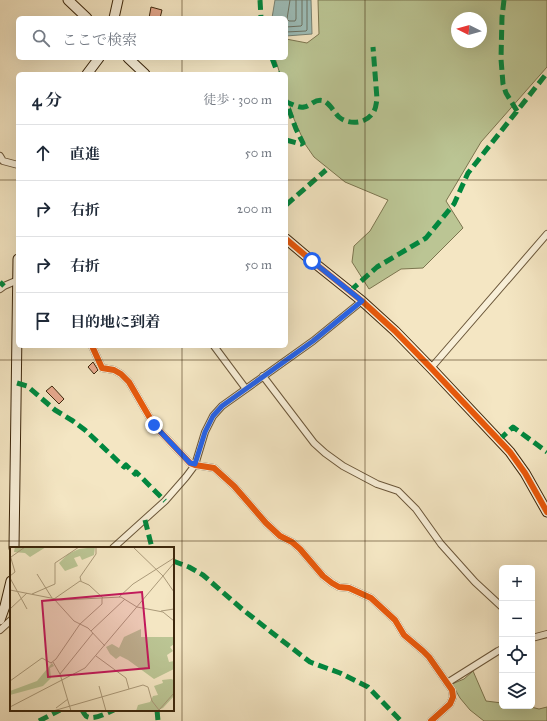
<!DOCTYPE html>
<html lang="ja">
<head>
<meta charset="utf-8">
<style>
	:root { --surface:#fff; --page:#f2f2f3; --text:#1f2937; --muted:#747a83; --line:#e0e1e3 }
	body { margin:0; font-family:"IM FELL Great Primer","Noto Serif JP",serif; background:var(--page); color:var(--text) }
	.controls { position:absolute; right:12px; bottom:12px; display:grid; overflow:hidden; border-radius:6px; box-shadow:0 4px 16px #0002 }
	.controls button { width:36px; height:36px; display:grid; place-items:center; padding:0; border:0; border-bottom:1px solid var(--line); background:var(--surface); color:var(--text); font:20px sans-serif }
	.compass { position:absolute; left:451px; top:12px; width:36px; height:36px; border-radius:50%; background:var(--surface); box-shadow:0 4px 16px #0002; rotate:275deg }
	.stop { position:absolute; width:12px; height:12px; margin:-9px; border:3px solid #2563eb; border-radius:50%; background:#fff }
	.stop.end { background:#2563eb; border-color:#fff; box-shadow:0 1px 4px #0008 }
	.list { margin:0; padding:0; list-style:none }
	h2 { display:flex; justify-content:space-between; align-items:center; height:52px; margin:0; padding:0 16px; font-size:17px }
	h2 small { font-size:13px; font-weight:400; color:var(--muted) }
	.list li { display:grid; grid-template-columns:26px 1fr auto; gap:12px; align-items:center; box-sizing:border-box; height:56px; padding:0 16px; border-top:1px solid var(--line) }
	.list b { display:block; font-size:15px; white-space:nowrap }
	.list em { font-size:13px; font-style:normal; color:var(--muted) }
	.icon { flex:none; width:22px; height:22px; fill:none; stroke:currentColor; stroke-width:2; stroke-linecap:round; stroke-linejoin:round }
	.map { position:relative; flex:none; width:547px; height:721px; overflow:hidden }
	.search { position:absolute; background:var(--surface); box-shadow:0 4px 16px #0002; left:16px; top:16px; width:272px; height:44px; display:flex; align-items:center; gap:10px; box-sizing:border-box; padding:0 14px; border-radius:6px; color:var(--muted); font-size:15px }
	.panel { position:absolute; background:var(--surface); box-shadow:0 4px 16px #0002; left:16px; top:72px; width:272px; height:276px; border-radius:6px }
	.map>svg:first-child { display:block }
	.green { fill:#bbc594; stroke:#7c7650; fill-rule:evenodd }
	.water { fill:#9dbeb9; stroke:#778274 }
	.lines { fill:none; stroke-linecap:round; stroke-linejoin:round }
	.shore { stroke:#6d7262; stroke-width:1 }
	.building { fill:#e6a88d; stroke:#3d270c }
	.street-casing { stroke:#6b573a; stroke-width:8 }
	.secondary-casing { stroke:#3d270c; stroke-width:11 }
	.street { stroke:#f8efd8; stroke-width:6 }
	.secondary { stroke:#f8efd8; stroke-width:9 }
	.quiet { stroke:#00873e; stroke-width:5; stroke-dasharray:10 5; stroke-linecap:butt }
	.cycleway-casing { stroke:#f8efd8; stroke-width:8 }
	.cycleway { stroke:#e8590c; stroke-width:6 }
	.route { stroke:#2563eb; stroke-width:5 }
	.grid { fill:none; stroke:#3d270c; stroke-width:1; stroke-opacity:0.55 }
	.inset-road { fill:none; stroke:#ab9a7a; stroke-width:1 }
	.view { fill:#c2185b; fill-opacity:0.15; stroke:#c2185b; stroke-width:2 }
	.inset-edge { fill:none; stroke:#3d270c; stroke-width:2 }
</style>
</head>
<body>
<div class="map">
<svg width="547" height="721" viewBox="0 0 547 721">
	<rect width="100%" height="100%" fill="#f4e6c3"/>
	<filter id="stains"><feTurbulence type="fractalNoise" baseFrequency=".005" numOctaves="4"/><feColorMatrix values="0 0 0 0 .2 0 0 0 0 .09 0 0 0 0 .02 0 0 0 .5 -.17"/></filter>
	<radialGradient id="worn" r=".72"><stop offset=".6" stop-color="#630" stop-opacity="0"/><stop offset="1" stop-color="#630" stop-opacity=".3"/></radialGradient>
	<path class="green" d="M318 0H547V67L481 142 446 201 463 228 423 268 401 269 369 289 352 262 354 246 370 231 388 200 345 182 314 157 305 144 294 119 286 94V74H280L275 58H286V39L307 43 319 34ZM457 18H481V42H457Z
		M473 671 486 701 502 703V706H527L539 709 547 707V721H484L470 710 460 698 452 684 464 679Z"/>
	<path class="water" d="M275 0H311L312 34 286 36V18H272Z"/>
	<g class="lines">
		<path class="shore" d="M290 0 287 19 289 21H295L296 19V0
			M286 27 301 26 302 25V0
			M286 32 306 31 307 30V0"/>
	</g>
	<path class="building" d="M151 7 162 10 160 18H149Z
		M93 362 98 370 94 374 88 367Z
		M52 386 64 399 59 404 46 391Z"/>
	<g class="lines">
		<defs>
			<path id="street" d="M0 156 3 161 18 165
				M0 289 4 286 18 280
				M92 346 102 368 114 370 121 374 129 382 154 425 190 463 195 465 214 468 234 486 266 523 280 536 292 542 300 549 323 576 332 583 339 587 349 588 371 598 395 620 404 635 423 651 429 657 452 690 453 697 450 704 431 721
				M214 346 246 389
				M431 368 547 234
				M263 376 314 443 325 453 343 466 377 484 398 491 416 509 441 544 475 582 502 607
				M113 548 165 501 186 477 195 465 205 432 213 416 222 406 313 341 362 301
				M0 630 11 620
				M532 638 547 634
				M447 683 498 651 502 649"/>
			<path id="secondary" d="M68 0 87 18
				M114 18 118 0
				M128 58 145 74
				M87 74 99 58
				M286 239 312 261 362 301 395 331 431 368 510 452 525 473 547 512
				M14 548 18 259
				M0 620 5 606 11 581"/>
		</defs>
		<use href="#street" class="street-casing"/>
		<use href="#secondary" class="secondary-casing"/>
		<use href="#street" class="street"/>
		<use href="#secondary" class="secondary"/>
		<path class="quiet" d="M260 0 261 18
			M504 0 502 17 501 59 503 84 506 93 517 111
			M272 58 278 74
			M286 100V102C292 104 298 108 304 107 311 106 315 98 324 101 330 104 334 112 339 117 348 125 365 124 372 114 376 110 376 104 377 99L373 47
			M286 140 301 144 303 143 296 129 286 102
			M286 205 326 170
			M0 282 4 286
			M350 291 377 267 426 238 454 204 468 173 547 73
			M17 383 27 386 55 410 73 421 85 430 124 467 126 465 135 474 136 472 165 501
			M499 440 513 427 547 452
			M145 520 152 548
			M173 561 189 567 203 575 242 609 275 635 310 662 340 673 368 687 401 721
			M82 710C82 710 85 715 86 716 93 721 106 713 114 710
			M157 710 158 721
			M39 721 60 710"/>
		<defs>
			<path id="cycleway" d="M286 239 312 261 362 301 395 331 431 368 510 452 525 473 547 512
				M92 346 102 368 114 370 121 374 129 382 154 425 190 463 195 465 214 468 234 486 266 523 280 536 292 542 300 549 323 576 332 583 339 587 349 588 371 598 395 620 404 635 423 651 429 657 452 690 453 697 450 704 431 721"/>
		</defs>
		<use href="#cycleway" class="cycleway-casing"/>
		<use href="#cycleway" class="cycleway"/>
	</g>
	<g class="lines">
		<path class="route" d="M154 425 190 463 195 464 205 432 213 416 222 406 313 341 362 301 312 261"/>
	</g>
	<path class="grid" d="M182 0V18M365 0V721M182 58V74M0 180H18M286 180H547M182 346V721M0 360H547M0 541H547"/>
	<g transform="translate(10 547)">
		<rect width="164" height="164" fill="#f4e6c3"/>
		<path d="M5 0H36L20 10 15 6 4 5ZM85 0 84 8 72 13 70 9 64 11 68 19 55 24 49 16 58 7 69 2ZM131 82V90H164V97L160 100 163 104 157 108 159 115 164 114V122L144 132 118 113 110 109 106 112 100 107 96 100 102 97 109 101 114 90ZM42 116 44 119 40 121 41 131 33 139 0 148V144L27 134ZM161 132 164 133V149L153 161 146 164H126L128 158 140 155 143 149 148 148 144 139 153 136 152 133Z" fill="#bbc594"/>
		<path class="inset-road" d="M123 0 153 29M0 8 5 25 0 29M1 10 15 0M27 27 42 51M153 29 164 45M0 31 17 62M71 34 70 30 86 7V0M0 43 51 53 111 50 127 60 153 65 164 74M22 47 45 37V16L69 0M109 50 123 37 164 11M93 51 79 38 70 34 44 52 64 74 78 81 95 99M0 62 17 46M151 64 164 62M81 84 115 52M86 109 116 131 119 142M43 115 50 127 61 164M50 127 83 86M0 134 32 111 41 116 46 112 70 77 92 57V51M89 139 96 164M0 160 75 121 164 16M46 161 58 152M149 163 164 146M43 164 133 138 138 140 142 154 149 163"/>
		<path class="view" d="M132 45 139 121 38 130 32 54Z"/>
		<rect width="164" height="164" class="inset-edge"/>
	</g>
	<rect width="100%" height="100%" filter="url(#stains)"/>
	<rect width="100%" height="100%" fill="url(#worn)"/>
</svg>
<div class="controls">
<button>+</button>
<button>−</button>
<button><svg class="icon" aria-label="locate" viewBox="0 0 24 24"><circle cx="12" cy="12" r="6"/><path d="M12 2v4M12 18v4M2 12h4M18 12h4"/></svg></button>
<button><svg class="icon" aria-label="layers" viewBox="0 0 24 24"><path d="M12 4l9 5-9 5-9-5zM3 14l9 5 9-5"/></svg></button>
</div>
<svg class="compass" viewBox="-18 -18 36 36"><path d="M0-13l5 13h-10z" fill="#e53935"/><path d="M0 13l5-13h-10z" fill="#747a83"/></svg>
<div class="stop" style="left:312px;top:261px"></div>
<div class="stop end" style="left:154px;top:425px"></div>
<div class="search"><svg class="icon" aria-label="search" viewBox="0 0 24 24"><circle cx="10" cy="10" r="6"/><path d="M15 15l6 6"/></svg>ここで検索</div>
<section class="panel">
<h2>4 分<small>徒歩 · 300 m</small></h2>
<ul class="list">
<li><svg class="icon" aria-label="ahead" viewBox="0 0 24 24"><path d="M12 20V5M6 11l6-6 6 6"/></svg><div><b>直進</b></div><em>50 m</em></li>
<li><svg class="icon" aria-label="right" viewBox="0 0 24 24"><path d="M7 20v-9h11M14 6l5 5-5 5"/></svg><div><b>右折</b></div><em>200 m</em></li>
<li><svg class="icon" aria-label="right" viewBox="0 0 24 24"><path d="M7 20v-9h11M14 6l5 5-5 5"/></svg><div><b>右折</b></div><em>50 m</em></li>
<li><svg class="icon" aria-label="arrive" viewBox="0 0 24 24"><path d="M6 21V4h12l-3 4 3 4H6"/></svg><div><b>目的地に到着</b></div></li>
</ul>
</section>
</div>
</body>
</html>
